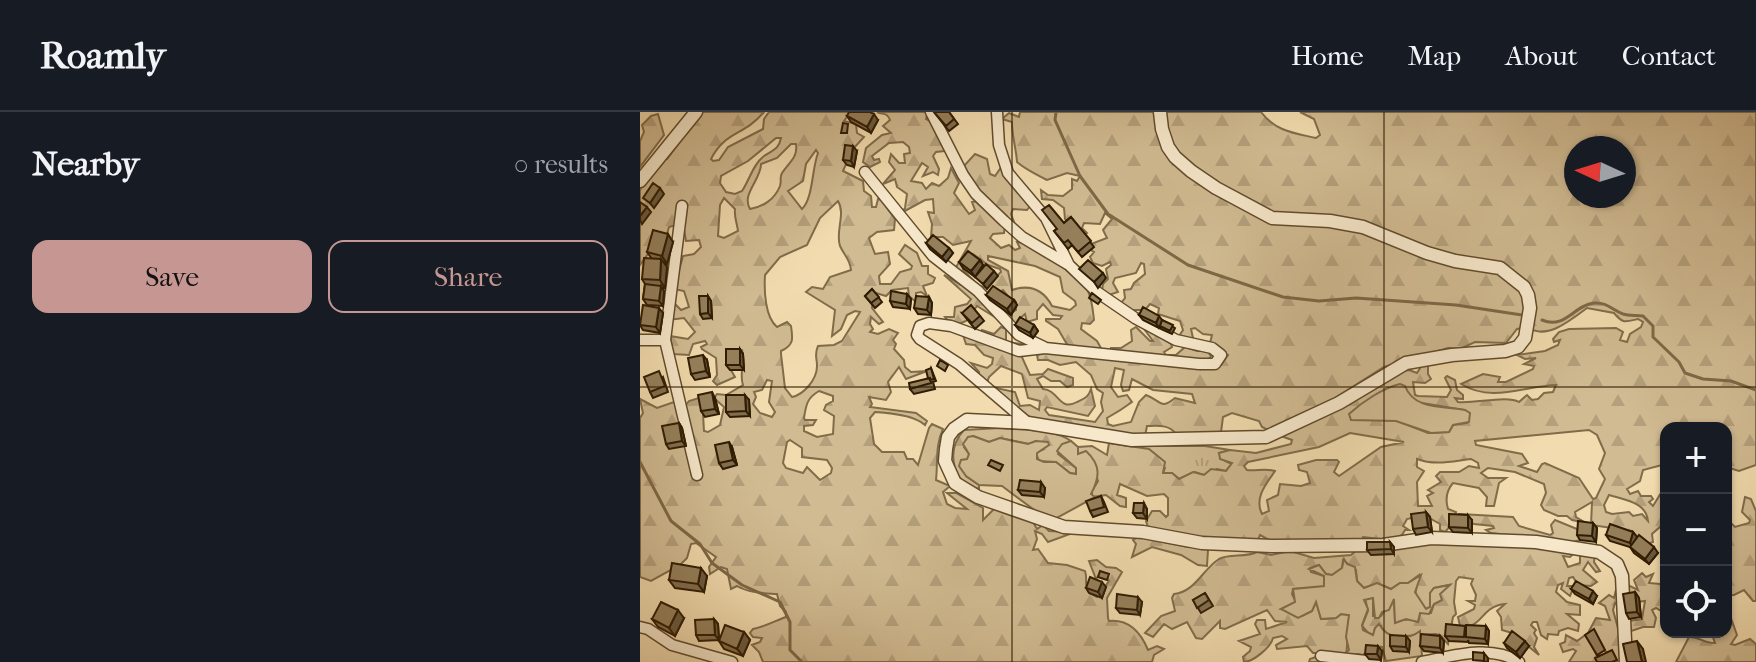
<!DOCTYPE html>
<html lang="en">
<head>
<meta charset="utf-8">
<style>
	:root { --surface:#171b24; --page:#20242c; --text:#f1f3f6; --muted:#9ea1a6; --line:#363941; --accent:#c59692 }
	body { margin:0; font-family:"IM FELL French Canon",serif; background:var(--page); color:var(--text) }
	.controls { position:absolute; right:24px; bottom:24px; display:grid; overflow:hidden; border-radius:16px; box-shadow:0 2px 6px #0004 }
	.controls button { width:72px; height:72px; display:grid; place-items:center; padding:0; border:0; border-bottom:2px solid var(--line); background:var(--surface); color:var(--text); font:40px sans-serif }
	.compass { position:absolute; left:924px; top:24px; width:72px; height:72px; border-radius:50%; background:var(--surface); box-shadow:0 2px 6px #0004; rotate:274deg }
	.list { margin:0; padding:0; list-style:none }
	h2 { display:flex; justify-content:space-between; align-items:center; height:104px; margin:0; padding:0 32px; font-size:34px }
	h2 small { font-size:26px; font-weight:400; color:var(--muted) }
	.actions { display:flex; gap:16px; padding:24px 32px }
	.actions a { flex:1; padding:18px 0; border:2px solid var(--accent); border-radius:16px; text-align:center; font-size:28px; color:var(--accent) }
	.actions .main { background:var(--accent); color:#111 }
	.icon { flex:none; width:44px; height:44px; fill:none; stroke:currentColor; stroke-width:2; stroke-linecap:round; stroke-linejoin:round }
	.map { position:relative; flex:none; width:1116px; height:550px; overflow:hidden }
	header { display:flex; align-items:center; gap:48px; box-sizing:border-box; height:112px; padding:0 40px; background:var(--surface); border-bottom:2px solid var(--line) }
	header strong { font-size:38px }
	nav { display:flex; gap:44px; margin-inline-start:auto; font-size:28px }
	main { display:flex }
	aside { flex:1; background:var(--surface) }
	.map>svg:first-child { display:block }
	.grass { fill:url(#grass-tufts); stroke:#806c4a; stroke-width:2 }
	.forest { fill:url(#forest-firs); stroke:#806c4a; stroke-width:2; fill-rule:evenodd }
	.garden { fill:#d1bb92; stroke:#806c4a; stroke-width:2 }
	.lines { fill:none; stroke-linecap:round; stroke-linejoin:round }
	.stream { stroke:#7d6846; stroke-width:3 }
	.minor-casing { stroke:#604c2d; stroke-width:13 }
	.tertiary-casing { stroke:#604c2d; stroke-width:15 }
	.minor { stroke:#f7e8cb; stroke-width:10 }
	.tertiary { stroke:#f7e8cb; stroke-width:12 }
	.wall { fill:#806e4f; stroke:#301c02; stroke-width:2 }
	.shaded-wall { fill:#685a40; stroke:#301c02; stroke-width:2 }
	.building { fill:#95805c; stroke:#301c02; stroke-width:2 }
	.grid { fill:none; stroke:#301c02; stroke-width:2; stroke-opacity:0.55 }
</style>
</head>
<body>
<header>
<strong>Roamly</strong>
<nav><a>Home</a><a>Map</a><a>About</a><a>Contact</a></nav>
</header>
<main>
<aside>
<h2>Nearby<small>0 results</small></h2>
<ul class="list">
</ul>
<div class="actions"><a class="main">Save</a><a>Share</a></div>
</aside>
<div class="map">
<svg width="1116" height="550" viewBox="0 0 1116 550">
	<defs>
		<pattern id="grass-tufts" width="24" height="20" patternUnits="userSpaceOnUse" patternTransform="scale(2)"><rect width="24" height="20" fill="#d1bb92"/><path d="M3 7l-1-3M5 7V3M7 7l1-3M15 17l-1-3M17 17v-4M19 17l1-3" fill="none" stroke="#b4a07c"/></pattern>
		<pattern id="forest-firs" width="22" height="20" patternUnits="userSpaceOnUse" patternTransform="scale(2)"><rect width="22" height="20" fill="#d1bb92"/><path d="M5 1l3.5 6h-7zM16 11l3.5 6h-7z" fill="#b4a07c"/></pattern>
	</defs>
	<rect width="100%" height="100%" fill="#f2dcaf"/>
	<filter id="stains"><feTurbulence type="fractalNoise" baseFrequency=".0025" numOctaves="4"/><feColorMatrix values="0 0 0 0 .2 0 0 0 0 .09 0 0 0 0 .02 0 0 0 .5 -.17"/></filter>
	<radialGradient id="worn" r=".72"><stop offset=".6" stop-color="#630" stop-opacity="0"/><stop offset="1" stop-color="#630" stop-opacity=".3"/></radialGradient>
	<path class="grass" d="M494 334H565L590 338 579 341 585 349 592 352 586 359 577 357 564 363 555 360 539 367 532 361H523L525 356 509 338Z"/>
	<path class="forest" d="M62 0H124C104 24 85 19 71 47L73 49 79 48 88 35 123 17 124 7 129 0H211L204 9 216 12 217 21 224 25 212 38 203 59 223 69 224 79 231 84 232 95H236L238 87 241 88 255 107 254 118 237 120 229 126 235 142 248 140 250 152 239 164 240 172H251L260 160 271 157 272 154 259 142 265 133 277 141 282 154H288V162L295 166 293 171 283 174 287 184 281 180 276 181V190L269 184 268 176 252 178 246 184 233 180 232 196 243 210 239 212 231 205 230 212 233 217 230 220 238 222 249 217 258 221 253 228 256 232 254 237 264 248 265 255 271 260 287 259 266 267 259 255 248 270 251 280 246 288 229 285 232 292 230 295 276 301 287 309 285 313C274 303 251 301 235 300L230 306 234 332 242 340H264L267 347H273L278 353 289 316 292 312 303 317C295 334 298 350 296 368L310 374 303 380 307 392 315 396 327 397 307 381H316L343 396V408L355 396 393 410 397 417 403 413 409 419 429 420 430 422 408 430 402 422 395 419 397 427 393 438 398 437 408 451 427 453 445 459C449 469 440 477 457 485L469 469 466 465 459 463 456 467 449 449 457 448 466 455 476 456 482 460 467 486 468 506 469 509C490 507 501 521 508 538L517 534 524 537 514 543 512 550H123L119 540 112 533 120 530 122 526 113 525 110 521 113 517C124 515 135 509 146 505V500L140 494 137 482C123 481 109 481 97 474L91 477 87 457 81 455 70 462 69 455 76 445 56 431 51 432 47 446 40 453 11 469 0 465V306L3 301 0 287 17 296 34 290 45 294 49 289 62 285 64 319 68 320 80 313 84 295 74 286 77 282 86 283 103 273C99 262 105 253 102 238H99L88 253 95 265 77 273 73 269 77 263 76 246 62 237 61 235 67 232 65 229 53 232 49 243 33 242 35 253 30 224 48 227 55 220 44 206 28 208 23 204V199L33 190 41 198 49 195 44 179 34 177 43 144 54 142 61 135 59 128 46 129 43 111 29 115 26 126 8 142 0 153V78L18 48 27 47ZM136 26H141C139 37 133 38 124 44 113 52 109 69 102 79L95 82 86 80 80 71 81 64 108 49ZM151 32H156C158 46 149 50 142 61 139 67 142 67 140 74 135 87 123 95 110 97 101 82 121 68 121 52L137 46ZM176 38 178 41C172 56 173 87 162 97L148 79 163 69 166 52ZM84 86 95 97C94 105 97 111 98 119L84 126 78 124 80 93ZM198 89C206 102 195 120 200 134 204 143 210 147 211 158L190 165 183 177 172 175 166 180 195 198 192 224 201 217 207 203 215 199 220 200 202 229 194 233 178 234C174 243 177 245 177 254 177 268 163 283 152 285L145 276 141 242V239C154 233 153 227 151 214L147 210 137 215C125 205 124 179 125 163L140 145 167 133 180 106ZM127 268 132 269 129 290 135 300 132 305 120 301 113 292 116 285 114 280 122 278ZM179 279 193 284V289L186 293 184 298 194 304 193 322 177 325 164 319V314L173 313 176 308H165L164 306C166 293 167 286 179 279ZM150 328 162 336V345L187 348 192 356 191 361 180 368 167 355 163 361 146 356 143 351 147 330Z
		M237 0H288L286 7 290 9 305 37 304 39 296 40 293 44 299 57 298 63 293 60 283 64 288 55 282 51 271 69 282 71 286 77 292 71 299 74 308 66 311 56 319 71 314 81 329 102 335 98 332 90 337 89 341 83 323 55 335 42 347 47 350 62 355 64 362 54 390 94 387 98 373 97 371 102 374 110 365 113 364 121 353 122 350 126 361 136 369 133 375 138 380 136 377 130C392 131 439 165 447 177 452 186 453 199 454 208L450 212 442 211 441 217 457 229 462 238 428 234 418 217 406 209V207H420L422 204 413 203 403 192 397 199V207L387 210 385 202 379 207 377 215 366 204 376 198V190L372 189 363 178 349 187 339 174 345 175 361 160 360 157 348 153 333 142 323 152V158L333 168 330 169 315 157 331 129 313 133 303 125H291L292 112 288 100 294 101 293 87 285 88 261 101 265 96 267 82 257 75 255 67 243 72 255 58 249 50 251 42 259 51H265L264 42 270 41 269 35 263 30 249 31 232 44 234 48 239 47 240 50 230 55 223 50 226 36 242 23 251 21 243 14 250 8C247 0 243 3 237 0ZM348 144 395 154 420 165 423 180 435 189 436 193 430 198 412 194C403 177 390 172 372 178L368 159 348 148Z
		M380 0H621C635 19 654 21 676 26L680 23 674 7 660 0H1116V353L1099 359 1086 355V316H1026V352L1003 358 1000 369 987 377 990 382 998 379 1001 384H1011L1013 387 1009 390 1013 394 1021 381 1026 380V405L1021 406V414L1012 422 1013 430 1007 432 997 427 992 419 951 413 952 390 935 400 936 405 946 411 932 408 927 404H918L904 398 901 393 906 381 904 372 875 360 848 356 841 361 848 366H866L859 371 854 394H846L847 385 839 376 813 371C806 379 805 387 808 397L816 400 813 411 805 420 800 418V412L784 403 767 407 763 414 769 418H765L762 423 750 428 723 425 721 430 631 429 620 423 618 428 579 429 509 418 506 409 512 399H520L526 405 528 403V386L524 382 507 384 480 372 477 383 486 386V395L480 394 466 383 452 385V379L458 369 453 353 436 340 438 335 452 334 467 343 469 331 509 337 525 350 523 361H532L539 367 553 360 564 363 571 357 586 359 592 351 580 347 579 341 590 338 616 341 651 332 652 328 641 324 761 259 769 258 777 261 782 253 788 254V262L791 267 785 271 773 270 775 283 778 284 807 285 811 278 805 266 807 264 815 268 817 278 823 283V287L815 286 818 290C834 292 867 283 879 290L887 283 892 288 898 287 904 281 913 280 916 273C884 274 852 291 821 272L843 262 860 265 858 270H866L893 257 894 254 884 252 896 246 885 247 877 243 905 239 918 233 920 228 914 230 913 227 919 220 929 217 976 216 983 220 980 228 987 230 990 222 1001 215 1003 210 998 207C985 210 983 212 974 201L947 196C931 208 906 229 888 215L877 217 866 231 835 230 820 237 808 236 744 255 681 295 628 318 622 315 619 309 592 301 583 305 581 320 536 322C529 312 517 314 507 314L505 324 498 325 390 308 351 275 375 280 380 294 390 293 399 298 400 289 388 286 382 262 361 254 349 265 347 271 339 270V260L331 251 347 256 352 252 353 246 344 243 335 233 326 232 323 223 346 230 360 238 362 235 341 221 342 218 354 222 361 215 366 217V230L383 232 388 236 381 243 390 263 403 262 408 257 433 266V273L427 275 420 269H411L403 264 397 267 403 277C419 278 419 300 437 290 445 286 448 286 451 277L455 294 448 304 407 295 405 298 409 303 455 310 463 299 461 290 463 281 457 277 451 263 436 250 420 253 408 248H398L397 243 410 240H471V236H481L492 229 491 218 496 215 510 229H513L501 213 531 232 532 235 524 240 526 243H536L545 235 557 239H567L571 244 562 257 581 253 588 243 570 231 572 223 563 222 555 216 551 217 553 226 551 228 539 224 543 218 540 209 518 202 519 196 510 192 505 198H492L481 191 485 186 484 178 491 177 494 171 505 162 504 152 501 151 496 161 475 166 473 171 478 180 469 183 462 179 463 172 468 167 466 157 471 153 470 150 462 154 453 151 450 145 454 140 449 137 451 132 467 126 463 118 472 107 465 101 460 112 444 111 442 116 447 121 445 123 425 107 424 96 413 88 402 87 401 78 408 83 423 84 432 77V67L437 69 440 64 427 61 407 68C397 63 385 57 377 50 376 35 372 25 372 10L362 7 369 1 379 5ZM936 36H984V84H936ZM475 256 484 258 481 273 483 279 489 278 492 267 513 278 552 282 555 291 535 286C520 298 522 289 506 283L499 290 491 310 473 314 468 312 467 306C476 301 484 296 492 290L487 283 478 285 471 275ZM748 276 776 290 825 298 827 311 813 313 809 320 788 321 757 309 736 284ZM949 318 957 323 965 341 959 357 965 367 956 386 953 387 939 366 905 351 902 352 897 360 879 354 888 351 882 342 836 333 835 329ZM710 321 764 330 741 335 699 364 694 360 699 350 697 348H676L658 353 659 358 667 360 670 371 661 374 640 372 638 383 627 388 629 399 622 402C614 386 626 372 635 359 627 356 616 359 607 358L604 354 608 350 679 335ZM777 347C795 354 813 349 831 347L838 351 839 356 829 354 819 360H800L796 364 801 370 788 378 793 381 787 384 792 394H778L777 370 784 359 777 355ZM969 383C985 388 1006 390 1008 409L1002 402 993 404 989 400 972 402 966 400 964 393Z
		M18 2 24 23 0 55V29L4 20 2 13 11 4Z
		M304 163 326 175 357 204 355 205 337 194 326 209 319 212 308 209 305 205H314L315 195 327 192 331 187Z
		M360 316C380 318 416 317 431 329L430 332 421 335 418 342 436 356V362L430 361 416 350 399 349 396 341 404 337 396 329 389 332 360 326 349 330 333 324 324 335 329 342 326 364 339 373V376L331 377C311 363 307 336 324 318Z
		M1105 385 1111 387 1116 399V489H1113L1104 478 1094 483H1086V430L1090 428 1086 424V406L1095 415 1109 411 1110 408 1102 400Z
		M820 402 873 405 879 414 910 423 913 421 911 413 915 408 937 417 940 428 933 430 851 421 846 418 854 416 853 414 834 412Z
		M498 425 548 435H565L568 438 567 454 558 453 541 443 512 435 492 445 496 432 493 428Z
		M756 430 897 433 934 441 930 445 923 444 928 455 940 451V441L955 444 954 450 960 459 956 460 948 450 943 458 957 470 951 474 938 473 933 465 929 466 927 474H934L930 484 921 477 923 471 918 473 916 480 927 490 940 493V503L927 502 939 512 938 519 928 516 919 519 918 523 908 522 907 527 901 523 897 510H893L891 513 896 518 894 521 897 526 894 535 899 543 872 521 862 518 861 505 857 499 865 492C840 494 843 518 820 514L818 505 834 497 835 493 828 489H835L836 483 831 472 833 467 819 465 816 469 814 490 816 502 813 505 808 532 800 523 795 522 751 525 745 522 741 514 735 516 734 522 730 523 722 514 728 499 725 486H733V504H741L754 487 755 509 773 507 778 510 780 501H791L794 492 800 489V482L809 473 794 476 790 481V495L786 497 775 483 779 463 768 471H760L751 477 737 471 724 476 717 469 716 458 703 448 702 456 692 463 686 462 679 453 670 456 671 460 684 464V475L653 477 652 482 656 490 641 497 662 504 672 499 676 489 681 507 696 506 701 502 710 503C705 519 710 534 704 550H669L670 547 687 541H673L667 534 637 537 636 533 647 527 642 524 633 526C631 535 613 550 604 550L603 545 610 539 611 535 599 529 620 522 615 512 617 508H625L626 517 647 510 635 509 627 498 585 517 580 516V509L562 527 556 526 547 510 532 517 524 512 513 525 505 521 521 504 535 499 532 486 534 482C555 480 563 457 579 447 590 441 605 446 617 440L631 443 650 439 674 446 711 443 719 436 751 441 755 438Z
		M1002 461 1006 465 1013 462 1009 471 1020 472 1026 479 1025 498 1021 499 1016 496 1012 498 1016 506 1014 515H1003L991 519 981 550H977L969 541 952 533 960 550H929L936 539 933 537 923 540 920 532 925 530 926 523 937 529 948 521 956 506 970 508 965 494 959 491 969 483 974 486 976 478 978 493 975 491 973 498 979 520 989 509 1002 507 1005 489 997 490 988 484V473L998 478 994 468Z
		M1092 509 1097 523 1091 532 1095 533 1110 527 1116 532V550H1036L1049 525C1058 524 1063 531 1075 531L1071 520H1086Z"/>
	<path class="garden" d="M760 272 765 274C774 298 803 294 825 298L830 301 829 310 813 313 809 320 791 321 756 309 711 308 709 302C722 290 743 276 760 272Z
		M333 324 349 330 360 326 388 332 396 329 408 330 409 333 397 341V347L404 350H416L430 361 436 362V356L417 339 422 332 431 329 438 335V342L446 339C461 353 460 365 451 382L455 385 415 407 397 400 362 374 339 373 326 364 319 354 321 348 327 347 329 342 323 332 328 325Z
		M704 447 707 452 715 455 717 469 724 476 737 471 751 477 760 471H768L781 463 775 480 786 497 790 495V481L794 476 810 473 800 482 802 488 794 492 789 502 780 501 778 510 766 507 755 511 754 487 749 498 742 500 739 506H735L733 486 724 488 728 497 722 513 723 518 733 523 735 516 739 512C747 527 767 529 780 519L782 544 746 549 742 535 729 534 727 544 718 542 701 545 709 538 706 525 709 503 701 502 696 506 681 507 676 490 672 499 658 506 641 497 655 490 653 477 684 474V464L669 457 679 453 686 462 692 463 702 456Z"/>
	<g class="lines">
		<path class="stream" d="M416 0 415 8 440 64 468 102 548 153 643 185 679 189 716 186 816 193 882 203
			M902 208C925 218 934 193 954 191 967 190 972 198 983 202 989 204 997 203 1003 204L1013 214V225L1039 250 1045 261 1063 267 1091 269 1116 278
			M0 350 31 409 60 432 72 451 102 473 140 490 150 510V538L162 550"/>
		<defs>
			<path id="minor" d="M291 0 323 63 336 82 364 109 382 125 429 153 457 180 495 206 536 228 572 236 581 243 575 252H559L405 236 379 239 311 214 289 211 280 214 277 223 280 227 319 252 388 311
				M357 0 359 33 368 61 406 106 428 151
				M225 60 293 144 338 179 379 223 404 235
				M42 94 25 228 57 363
				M0 228H25
				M0 515 8 517 32 533 92 550
				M681 544 735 550
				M782 550C813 544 850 532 879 550"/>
			<path id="tertiary" d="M520 0 522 17 528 35 535 45 551 59 576 76 632 106 690 109 723 115 787 141 815 149 860 156 884 175 888 183 890 196 885 226 878 235 865 239 812 243 766 251 699 291 626 325 492 328 388 311 327 308 314 317 308 325 306 337 305 349 315 371 338 385 424 415 503 420 562 431 632 434 743 433 791 426 896 430 959 440 977 452 982 464 986 550
				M0 69 56 0"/>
		</defs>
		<use href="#minor" class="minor-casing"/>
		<use href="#tertiary" class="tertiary-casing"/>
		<use href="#minor" class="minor"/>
		<use href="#tertiary" class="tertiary"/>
	</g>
	<path class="wall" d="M294 0H309L318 12 309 19Z
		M207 4 238 8 231 21 211 10Z
		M217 39 214 55 207 53 203 48Z
		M431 105 454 135 442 145 432 133 428 137 414 119Z
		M33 130 27 152 24 151 27 155 25 176H22L24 179 23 194 7 193 3 187 5 172 2 167 12 147 7 140Z
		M286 131 309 136 313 141 306 150 290 137Z
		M340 148 343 153 335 165 323 156 319 150Z
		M232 177 242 190 235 196 225 184Z
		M267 182 271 187 270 197 253 195 250 189Z
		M346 183 374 188 377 193 371 203 350 188Z
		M68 184 71 189 72 206 63 207 60 202Z
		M289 185 292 191 291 203 278 202 274 196Z
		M23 201 20 221 3 218 0 213V210Z
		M322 201 340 204 344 209 335 217Z
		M499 203 522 208 535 216 532 222 521 217 520 215 519 216 503 208Z
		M375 213H394L398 219 393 226 379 218Z
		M103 242 104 258H90L86 253Z
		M67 248 70 265 55 268 51 262Z
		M291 256 296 269 293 270 295 277 274 282 270 277 288 266Z
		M23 265 28 280 13 286 10 280Z
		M75 286 79 302 65 305 61 299Z
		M109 288 110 304 90 305 86 300Z
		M39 311 42 316 46 334 29 337 26 332Z
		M92 335 97 353 83 357 79 351Z
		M405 376 404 385 382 383 378 378Z
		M461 384 464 390 468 400 453 405 450 399Z
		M507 397V407L497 406 493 401Z
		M786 400 790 405 792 420 776 423 773 417Z
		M832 408V421L813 420 809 415Z
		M953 411 957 416 956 430 940 428 937 423Z
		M993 420 997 425 1018 441 1009 452 994 441 990 435 970 429 966 423Z
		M750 430 754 435V442L731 443 727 438Z
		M67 464 64 480 35 476 29 468Z
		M466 475 462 486 449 481 446 476Z
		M931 477 957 484 953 492 935 482Z
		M995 480 999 486 1001 505 989 507 986 501Z
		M565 481 573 494 561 501 553 488Z
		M502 490 500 503 480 501 476 496Z
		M44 506 35 524 18 515 12 507Z
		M74 507 78 512 79 528 59 529 56 523Z
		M825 514 826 516 846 514 849 519 848 532 829 531 828 528V530L809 529 805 524Z
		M104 520 110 528 103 544 84 537 79 529Z
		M1052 520H1063L1056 525Z
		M766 524 770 529 769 540 753 539 750 534Z
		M800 524 804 529 803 541 784 539 780 534Z
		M864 531 889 534 880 546 867 536Z
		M742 539 741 548 729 547 725 542Z"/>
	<path class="shaded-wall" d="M234 2 238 8 231 21 227 15Z
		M213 34 217 39 214 55 211 49Z
		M20 76 24 82 14 96 10 91Z
		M7 95 11 100 2 112 0 108V104Z
		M28 122 33 130 27 152 22 144Z
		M309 136 313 141 306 150 302 145Z
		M21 147 27 155 25 176 20 168Z
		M340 148 343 153 335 165 331 159Z
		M354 159 358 164 347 177 343 172Z
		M463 161 466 166 458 176 454 170Z
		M21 174 24 179 23 194 19 189Z
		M267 182 271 187 270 197 266 192Z
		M68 184 71 189 72 206 68 201Z
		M289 185 292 191 291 203 287 198Z
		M374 188 377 193 371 203 367 197Z
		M19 196 23 201 20 221 16 215Z
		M519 204 523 209 519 216 516 211Z
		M394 213 398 219 393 226 390 221Z
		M100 237 103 242 104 258 100 253Z
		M63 243 67 248 70 265 66 259Z
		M72 280 75 286 79 302 75 297Z
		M105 283 109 288 110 304 106 299Z
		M39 311 42 316 46 334 42 329Z
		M89 330 92 335 97 353 93 348Z
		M401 370 405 376 404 385 400 380Z
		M504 391 507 397V407L503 401Z
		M786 400 790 405 792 420 788 415Z
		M828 403 832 408V421L828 416Z
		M953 411 957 416 956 430 952 424Z
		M993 420 997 425 993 436 990 431Z
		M750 430 754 435V442L751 437Z
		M1014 435 1018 441 1009 452 1005 447Z
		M61 456 67 464 64 480 58 472Z
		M462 470 466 475 462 486 458 480Z
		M953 479 957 484 953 492 949 487Z
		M995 480 999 486 1001 505 997 500Z
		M498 485 502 490 500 503 497 498Z
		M38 498 44 506 35 524 29 516Z
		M74 507 78 512 79 528 75 523Z
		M846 514 849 519 848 532 845 527Z
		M104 520 110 528 103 544 97 537Z
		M766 524 770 529 769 540 766 535Z
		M800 524 804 529 803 541 800 536Z
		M885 529 889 534 880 546 876 540Z
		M997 529 1003 537 1006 550H1002Z
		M738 534 742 539 741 548 737 542Z
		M844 541 848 546V550H845L844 549Z"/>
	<path class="building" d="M209 0H230L234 2 227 15 207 4Z
		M294 0H309L314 7 306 14Z
		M203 11 208 12 207 21H201Z
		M205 33 213 34 211 49 203 48Z
		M13 71 20 76 10 91 3 86Z
		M0 90 7 95 0 104Z
		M409 93 424 111 431 105 451 129 438 140 428 128 424 131 414 119 417 117 402 98Z
		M13 118 28 122 22 144 7 140Z
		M293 123 309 136 302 145 286 131Z
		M328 139 340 148 331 159 319 150Z
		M4 146 21 147 20 168 2 167Z
		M448 148 463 161 454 170 439 157Z
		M346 152 354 159 343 172 335 165Z
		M5 172 21 174 19 189 3 187Z
		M353 174 374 188 367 197 346 183Z
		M232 177 239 185 231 191 225 184Z
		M251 179 267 182 266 192 250 189Z
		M452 181 461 188 458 192 449 186Z
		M59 184H68V201L60 202Z
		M276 184 289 185 287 198 274 196Z
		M3 193 19 196 16 215 0 213Z
		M331 193 340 204 332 211 322 201Z
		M503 195 519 204 516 211 499 203Z
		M380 205 394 213 390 221 375 213Z
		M522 208 533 213 530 219 520 214Z
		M86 237H100V253H86Z
		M63 243 66 259 51 262 48 246Z
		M300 248 308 253 305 259 297 254Z
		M291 256 294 267 290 268V266H288L286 258Z
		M19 259 25 274 10 280 4 265Z
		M290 266 291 271 270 277 269 271Z
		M72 280 75 297 61 299 58 283Z
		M86 283H105L106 299 86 300Z
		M39 311 42 329 26 332 22 314Z
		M89 330 93 348 79 351 75 333Z
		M351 348 363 353 360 359 348 353Z
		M380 368 401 370 400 380 378 378Z
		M461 384 464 395 450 399 446 389Z
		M494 391H504L503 401H493Z
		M786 400 788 415 773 417 771 402Z
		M809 402 828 403V416L809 415Z
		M938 409 953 411 952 424 937 423Z
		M970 412 993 420 990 431 966 423Z
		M999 423 1014 435 1005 447 990 435Z
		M727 430H750L751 437 727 438Z
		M32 451 61 456 58 472 29 468Z
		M460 459 469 462 467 468 458 465Z
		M450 465 462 470 458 480 446 476Z
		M936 469 953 479 949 487 931 477Z
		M995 480 997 500 986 501 983 482Z
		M565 481 569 488 557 496 553 488Z
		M477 482 498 485 497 498 476 496Z
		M21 490 38 498 29 516 12 507Z
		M74 507 75 523H56L55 508Z
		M806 512 825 514 824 525 805 524Z
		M85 513 104 520 97 537 79 529Z
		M826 513 846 514 845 527 826 525Z
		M954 517 965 538 957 543 945 523Z
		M872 519 885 529 876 540 864 531Z
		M781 522 800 524V536L780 534Z
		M750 523 766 524V535L750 534Z
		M997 529 1002 550H987L983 532Z
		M726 533 738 534 737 542H725Z
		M972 538 977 548 972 550H957L955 546Z
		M833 540 844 541V549L833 548Z"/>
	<path class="grid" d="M372 0V550M744 0V550M0 275H1116"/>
	<rect width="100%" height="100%" filter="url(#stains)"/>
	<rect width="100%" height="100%" fill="url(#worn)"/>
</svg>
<div class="controls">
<button>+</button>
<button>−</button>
<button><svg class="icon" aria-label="locate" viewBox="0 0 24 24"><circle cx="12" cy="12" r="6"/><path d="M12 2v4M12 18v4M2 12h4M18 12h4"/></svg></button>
</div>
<svg class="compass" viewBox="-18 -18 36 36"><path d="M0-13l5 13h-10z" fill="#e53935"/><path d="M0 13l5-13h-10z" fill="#9ea1a6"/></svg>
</div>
</main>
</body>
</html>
